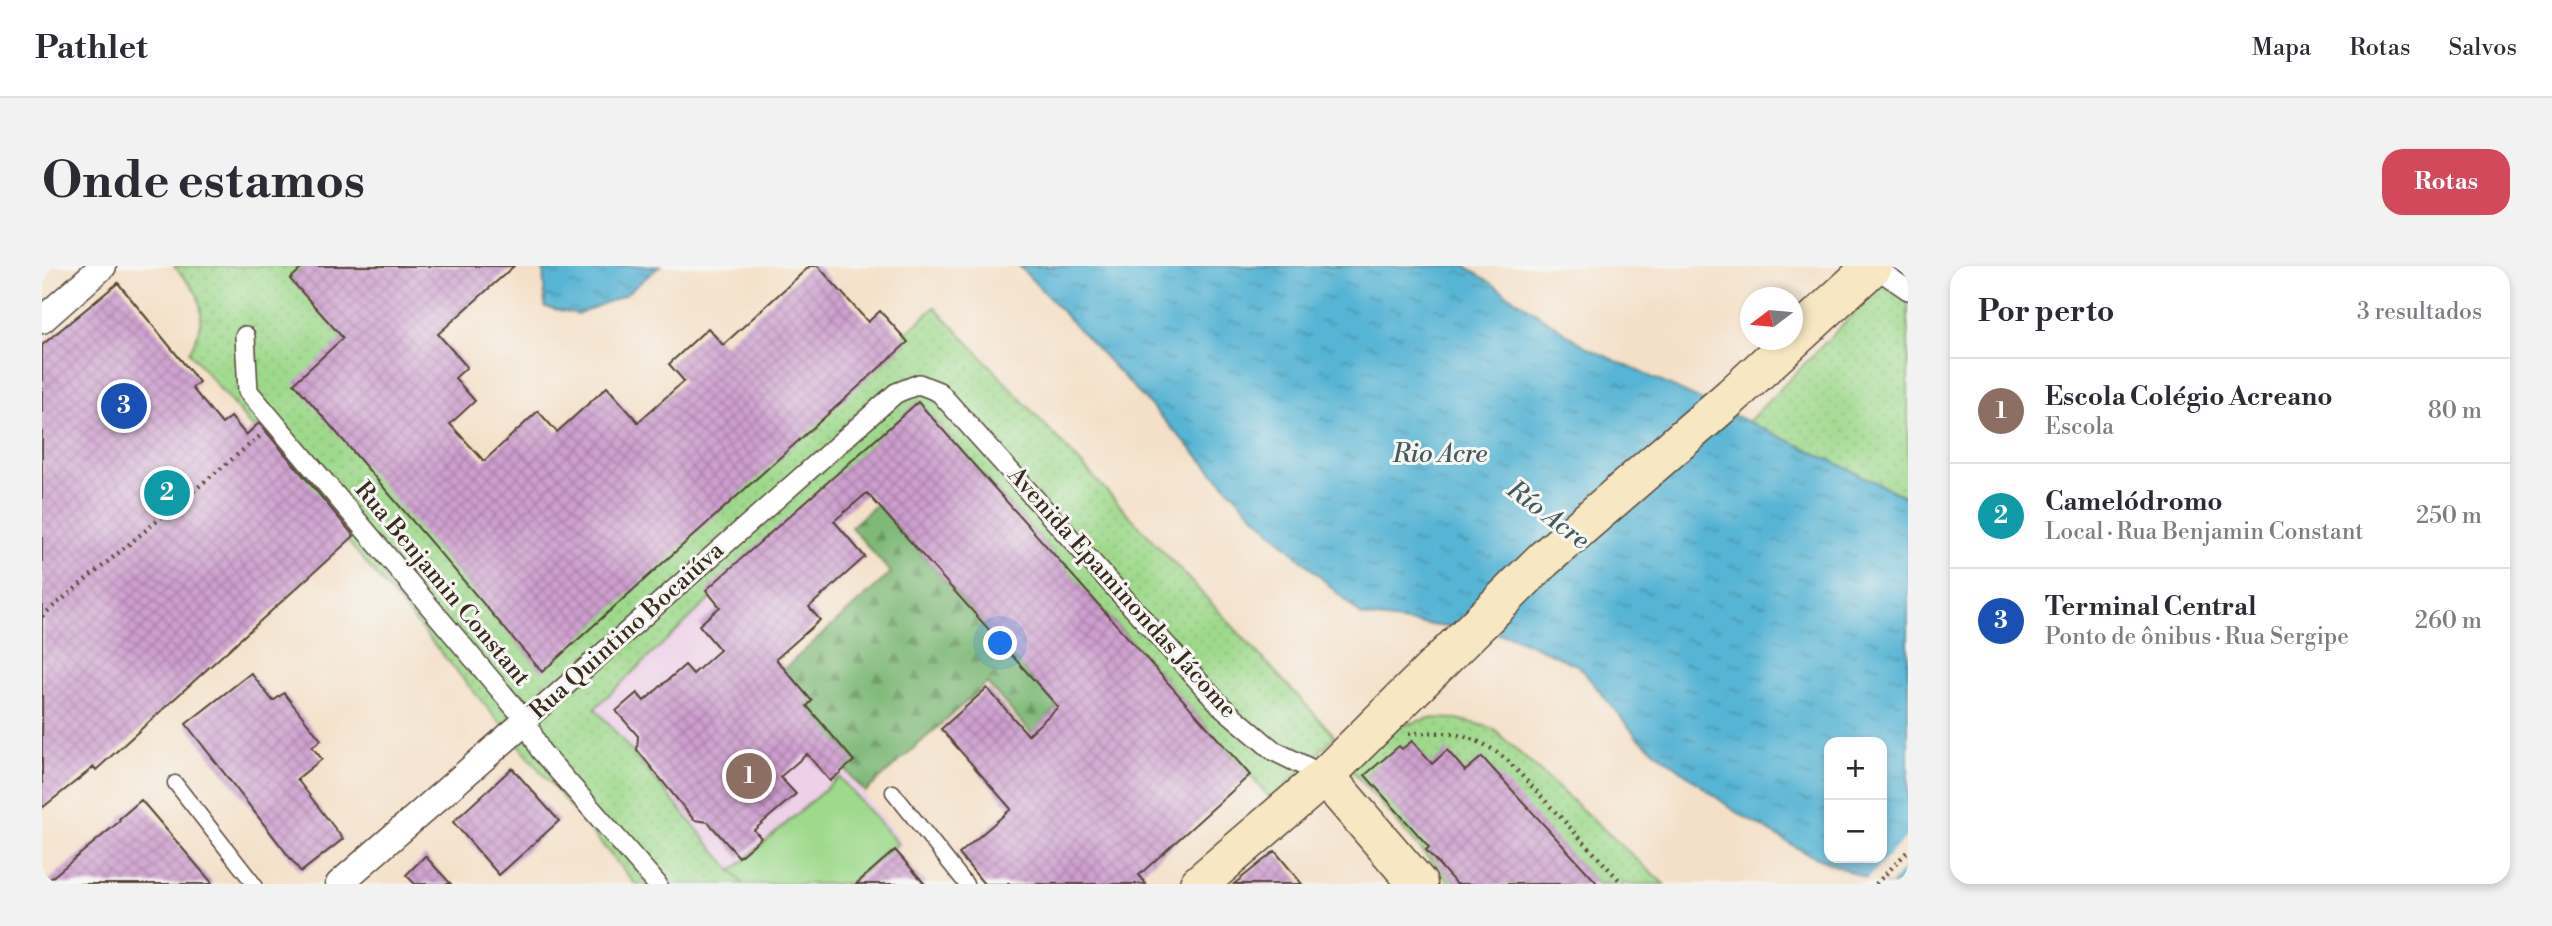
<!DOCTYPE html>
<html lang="pt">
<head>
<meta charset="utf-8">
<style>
	:root { --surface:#fff; --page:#f2f2f3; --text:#2b2b33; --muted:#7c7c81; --line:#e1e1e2; --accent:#d1495b }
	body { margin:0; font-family:"Libre Bodoni",serif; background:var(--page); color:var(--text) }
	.controls { position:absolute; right:21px; bottom:21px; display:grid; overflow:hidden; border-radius:14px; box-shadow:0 4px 10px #0003 }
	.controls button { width:63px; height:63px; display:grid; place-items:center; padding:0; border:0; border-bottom:2px solid var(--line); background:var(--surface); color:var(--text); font:35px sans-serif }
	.compass { position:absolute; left:1698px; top:21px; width:63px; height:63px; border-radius:50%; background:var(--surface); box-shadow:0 4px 10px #0003; rotate:254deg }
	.you { position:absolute; left:959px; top:378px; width:24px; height:24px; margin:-18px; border:5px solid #fff; border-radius:50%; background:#1a73e8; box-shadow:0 0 0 10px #1a73e833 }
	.badge { display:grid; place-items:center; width:46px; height:46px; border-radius:50%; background:var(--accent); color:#fff; font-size:23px; font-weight:700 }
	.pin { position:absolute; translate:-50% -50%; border:4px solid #fff; box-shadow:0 2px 7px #0006 }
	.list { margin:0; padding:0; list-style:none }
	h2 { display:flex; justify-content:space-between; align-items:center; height:91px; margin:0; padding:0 28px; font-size:30px }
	h2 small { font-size:23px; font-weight:400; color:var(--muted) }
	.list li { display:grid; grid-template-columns:46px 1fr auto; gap:21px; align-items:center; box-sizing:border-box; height:105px; padding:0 28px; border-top:2px solid var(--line) }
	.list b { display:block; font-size:26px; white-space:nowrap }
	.list p { margin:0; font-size:23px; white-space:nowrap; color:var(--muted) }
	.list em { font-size:23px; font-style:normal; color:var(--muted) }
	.map { position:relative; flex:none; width:1866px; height:618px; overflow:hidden; border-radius:21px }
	header { display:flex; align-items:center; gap:42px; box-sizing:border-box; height:98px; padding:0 35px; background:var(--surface); border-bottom:2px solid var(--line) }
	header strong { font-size:33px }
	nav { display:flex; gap:38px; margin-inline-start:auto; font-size:24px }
	.intro { display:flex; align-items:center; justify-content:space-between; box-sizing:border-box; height:168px; padding:0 42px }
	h1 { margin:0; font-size:49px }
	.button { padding:18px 32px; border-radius:21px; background:var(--accent); color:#fff; font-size:24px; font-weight:700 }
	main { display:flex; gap:42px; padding:0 42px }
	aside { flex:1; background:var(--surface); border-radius:21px; box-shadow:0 4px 10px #0003 }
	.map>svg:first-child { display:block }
	.built { fill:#eed0e8 }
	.grass { fill:url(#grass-dots); stroke:#6d8255; stroke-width:2 }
	.forest { fill:url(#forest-firs); stroke:#5d724b; stroke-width:2 }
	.pitch { fill:#9fd98c; stroke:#6d8255; stroke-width:2 }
	.water { fill:url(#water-ripples); stroke:#486f79; stroke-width:2; fill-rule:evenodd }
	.pier { fill:#f4e0c8 }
	.building { fill:url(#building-cross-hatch) }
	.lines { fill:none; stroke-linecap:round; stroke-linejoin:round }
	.service-casing { stroke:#574538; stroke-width:17 }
	.pedestrian-casing { stroke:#574538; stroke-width:22 }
	.minor-casing { stroke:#574538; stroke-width:29 }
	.secondary-casing { stroke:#574538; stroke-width:41 }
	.path { stroke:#574538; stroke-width:4.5; stroke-dasharray:2 5; stroke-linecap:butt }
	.service { stroke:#fff; stroke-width:14 }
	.pedestrian { stroke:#fff; stroke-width:19 }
	.minor { stroke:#fff; stroke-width:26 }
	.secondary { stroke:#f7e8c3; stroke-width:38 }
	.labels { text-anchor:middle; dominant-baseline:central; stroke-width:6; stroke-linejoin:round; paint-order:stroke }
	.street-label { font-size:24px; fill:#3b2a1e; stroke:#f6f6f2 }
	.water-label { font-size:26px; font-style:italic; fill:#445a5e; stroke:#f6f6f2 }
</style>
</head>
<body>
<header>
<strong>Pathlet</strong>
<nav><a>Mapa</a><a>Rotas</a><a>Salvos</a></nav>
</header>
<div class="intro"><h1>Onde estamos</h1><a class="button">Rotas</a></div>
<main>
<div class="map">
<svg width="1866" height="618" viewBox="0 0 1866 618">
	<defs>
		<pattern id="grass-dots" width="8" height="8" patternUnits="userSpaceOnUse" patternTransform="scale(1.75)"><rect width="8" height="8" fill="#9fd98c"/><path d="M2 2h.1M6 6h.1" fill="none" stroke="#8aba78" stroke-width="1.8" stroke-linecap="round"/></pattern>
		<pattern id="forest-firs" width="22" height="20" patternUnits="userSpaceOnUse" patternTransform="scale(1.75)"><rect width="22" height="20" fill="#7fb978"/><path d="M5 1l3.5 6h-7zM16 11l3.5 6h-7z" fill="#699762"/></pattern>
		<pattern id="water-ripples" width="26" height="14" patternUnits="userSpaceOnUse" patternTransform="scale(1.75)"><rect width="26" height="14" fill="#56b4d4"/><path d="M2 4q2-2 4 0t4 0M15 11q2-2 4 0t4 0" fill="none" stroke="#4893ab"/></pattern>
		<pattern id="building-cross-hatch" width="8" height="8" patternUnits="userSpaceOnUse" patternTransform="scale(1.75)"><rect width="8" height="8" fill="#ce9ecf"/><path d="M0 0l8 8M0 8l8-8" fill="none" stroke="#a881a7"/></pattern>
	</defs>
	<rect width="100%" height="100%" fill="#f6f6f2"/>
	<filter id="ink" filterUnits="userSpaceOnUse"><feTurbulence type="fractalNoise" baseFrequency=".0143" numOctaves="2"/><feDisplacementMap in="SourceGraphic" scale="14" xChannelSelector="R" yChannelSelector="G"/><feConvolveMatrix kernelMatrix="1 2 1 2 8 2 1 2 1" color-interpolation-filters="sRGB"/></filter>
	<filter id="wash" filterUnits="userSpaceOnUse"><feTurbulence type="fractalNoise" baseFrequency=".00686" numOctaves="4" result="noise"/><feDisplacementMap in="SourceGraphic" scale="28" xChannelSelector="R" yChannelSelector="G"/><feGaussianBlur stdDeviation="1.57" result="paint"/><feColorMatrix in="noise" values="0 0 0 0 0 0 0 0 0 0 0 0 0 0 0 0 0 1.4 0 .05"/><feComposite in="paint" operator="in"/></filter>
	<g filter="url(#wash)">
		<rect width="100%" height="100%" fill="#f4e0c8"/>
		<path class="built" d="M668 334 861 578 818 618H694L553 442Z"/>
		<path class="grass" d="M132 0H262L249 12 301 72 506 391 893 41 1293 470 1230 534 876 136 553 442 701 618H593L147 86C157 70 163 50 156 31 153 21 139 9 132 0Z
			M1857 1 1866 7V235L1704 158Z
			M1388 452 1415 453 1450 462 1622 618H1409L1307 501 1350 462Z"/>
		<path class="forest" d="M835 238 1016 441 990 468 945 417 823 526 726 417 849 307 809 261Z"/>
		<path class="pitch" d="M797 511 856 578 807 618H701L690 605Z"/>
		<path class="water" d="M501 0H618L583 29 536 48 503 41Z
			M977 0H1424L1546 82 1763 182 1866 232V618H1837L1764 587 1694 546 1595 471 1537 400 1467 369 1320 350 1205 242ZM1787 476H1840V592H1787Z"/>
		<path class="pier" d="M1866 569V599L1849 618H1828L1822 616Z"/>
		<g id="blocks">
			<path class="building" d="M262 0H472L396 68 425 101 413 112 433 135 408 158 442 195 496 145 515 166 565 121 596 156 642 115 627 98 666 62 681 79 768 0H776L826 56 838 45 866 76 500 406 252 117 301 72 248 13Z
				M76 17 157 116 150 122 180 158 189 151 204 169 217 157 312 270 54 504 52 501 0 542V79Z
				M876 136 1208 509 1097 609 1104 618H942L917 588 969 543 899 463 945 422 986 469 1016 441 825 227 792 255 823 291 767 341 778 354 734 393 770 435 765 440 812 495 788 515 765 488 738 511 754 528 712 564 719 572 697 591 666 556 652 554 595 484 596 470 574 445 595 427 602 435 643 399 651 408 678 384 657 359 678 341 664 324Z
				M209 407 231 435 242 427 279 474 270 481 280 493 255 513 301 573 259 606 144 458Z
				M1370 475 1390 498 1405 484 1423 505 1440 491 1556 618H1414L1384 584 1387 581 1323 509 1357 480 1360 483Z
				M470 502 517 555 457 609 411 556Z
				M99 534 171 618H2L78 555 77 553Z
				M853 584 883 618H814Z
				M1233 585 1260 618H1192Z
				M383 590 409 618H373L364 609Z"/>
		</g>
	</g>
	<g filter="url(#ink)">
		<use href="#blocks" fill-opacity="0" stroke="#574538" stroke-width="2"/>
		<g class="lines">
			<defs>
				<path id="service" d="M133 517 212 618
					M851 526 924 618"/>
				<path id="pedestrian" d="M1831 0 1866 24
					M203 70 206 125 484 455 498 484 615 618
					M484 455 854 127 877 118 897 126 1179 440 1232 485 1283 510"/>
				<path id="minor" d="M0 54 61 0
					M297 618 484 455"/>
				<path id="secondary" d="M1283 510 1376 618
					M1157 618 1283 510 1502 293 1690 130 1831 0"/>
			</defs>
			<use href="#service" class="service-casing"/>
			<use href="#pedestrian" class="pedestrian-casing"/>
			<use href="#minor" class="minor-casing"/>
			<use href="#secondary" class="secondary-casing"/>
			<path class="path" d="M0 350 218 170
				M1367 468C1408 464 1434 468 1466 495L1581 618
				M1834 618 1866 585"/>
			<use href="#service" class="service"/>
			<use href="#pedestrian" class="pedestrian"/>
			<use href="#minor" class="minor"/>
			<use href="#secondary" class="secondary"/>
		</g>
	</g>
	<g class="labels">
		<g class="street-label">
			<text transform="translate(400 318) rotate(50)">Rua Benjamin Constant</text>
			<text transform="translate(1080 327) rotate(48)">Avenida Epaminondas Jácome</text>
			<text transform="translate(585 365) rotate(-42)">Rua Quintino Bocaiúva</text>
		</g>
		<g class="water-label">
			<text x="1398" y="188">Rio Acre</text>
			<text transform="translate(1506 249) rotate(37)">Río Acre</text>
		</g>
	</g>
</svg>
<div class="controls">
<button>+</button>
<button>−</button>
</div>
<svg class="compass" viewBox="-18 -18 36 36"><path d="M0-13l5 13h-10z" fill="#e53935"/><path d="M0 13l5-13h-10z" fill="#7c7c81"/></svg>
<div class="you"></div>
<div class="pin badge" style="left:707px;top:510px;background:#8d6e63">1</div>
<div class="pin badge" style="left:125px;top:227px;background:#0f9aa8">2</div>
<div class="pin badge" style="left:82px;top:140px;background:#1a4fb4">3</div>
</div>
<aside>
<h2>Por perto<small>3 resultados</small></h2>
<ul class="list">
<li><span class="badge" style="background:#8d6e63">1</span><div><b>Escola Colégio Acreano</b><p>Escola</p></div><em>80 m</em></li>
<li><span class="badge" style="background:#0f9aa8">2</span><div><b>Camelódromo</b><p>Local · Rua Benjamin Constant</p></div><em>250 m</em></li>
<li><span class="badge" style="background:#1a4fb4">3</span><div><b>Terminal Central</b><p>Ponto de ônibus · Rua Sergipe</p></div><em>260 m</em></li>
</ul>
</aside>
</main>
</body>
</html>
